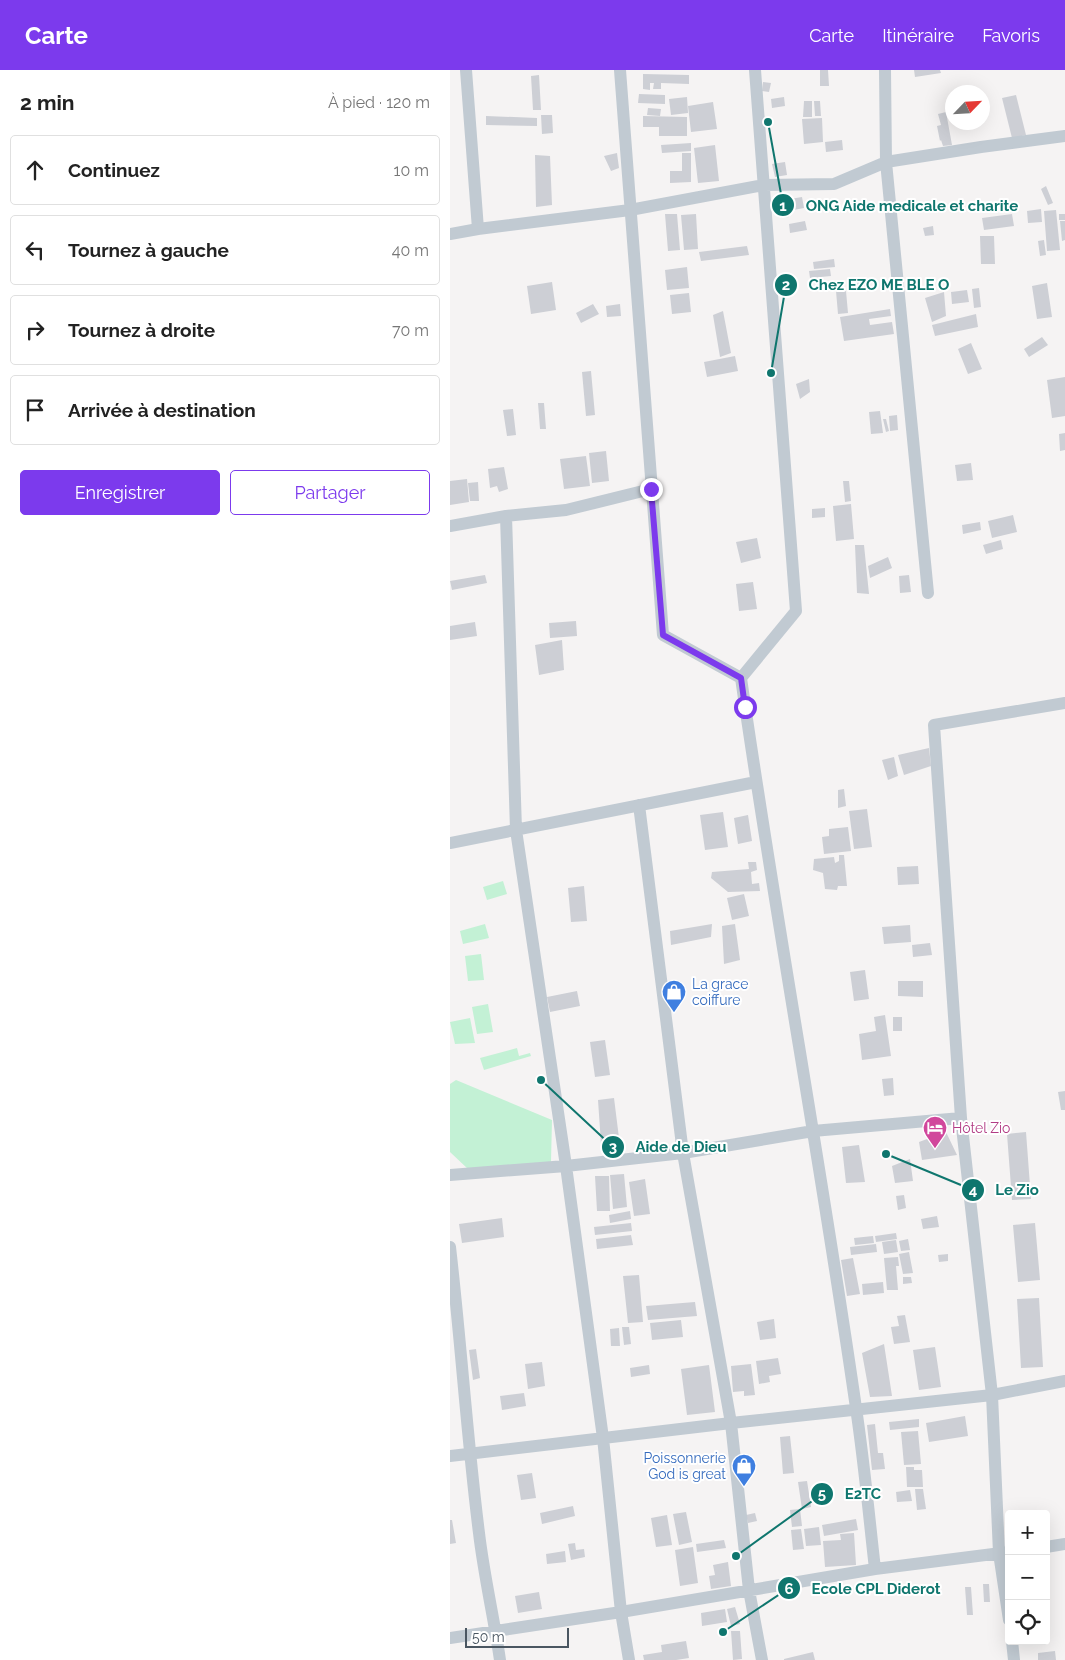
<!DOCTYPE html>
<html lang="fr">
<head>
<meta charset="utf-8">
<style>
	:root { --surface:#fff; --page:#f6f6f6; --text:#222; --muted:#767676; --line:#e0e0e0; --accent:#7c3aed }
	body { margin:0; font-family:Raleway,sans-serif; background:var(--page); color:var(--text) }
	.controls { position:absolute; right:15px; bottom:15px; display:grid; overflow:hidden; border-radius:5px; box-shadow:0 5px 20px #0002 }
	.controls button { width:45px; height:45px; display:grid; place-items:center; padding:0; border:0; border-bottom:1px solid var(--line); background:var(--surface); color:var(--text); font:25px sans-serif }
	.compass { position:absolute; left:495px; top:15px; width:45px; height:45px; border-radius:50%; background:var(--surface); box-shadow:0 5px 20px #0002; rotate:65deg }
	.scale { position:absolute; left:15px; bottom:12px; width:104px; box-sizing:border-box; padding-left:5px; border:2px solid #4a5661; border-top:0; font-size:14px; line-height:18px; white-space:nowrap; color:#4a5661; -webkit-text-stroke:4px #fff; paint-order:stroke }
	.stop { position:absolute; width:15px; height:15px; margin:-11px; border:4px solid #7c3aed; border-radius:50%; background:#fff }
	.stop.end { background:#7c3aed; border-color:#fff; box-shadow:0 1px 5px #0008 }
	.list { margin:0; padding:0; list-style:none }
	h2 { display:flex; justify-content:space-between; align-items:center; height:65px; margin:0; padding:0 20px; font-size:21px }
	h2 small { font-size:16px; font-weight:400; color:var(--muted) }
	.list li { display:grid; grid-template-columns:32px 1fr auto; gap:15px; align-items:center; box-sizing:border-box; height:70px; margin:0 10px 10px; padding:0 10px; border:1px solid var(--line); border-radius:5px }
	.list b { display:block; font-size:19px; white-space:nowrap }
	.list em { font-size:16px; font-style:normal; color:var(--muted) }
	.actions { display:flex; gap:10px; padding:15px 20px }
	.actions a { flex:1; padding:11px 0; border:1px solid var(--accent); border-radius:5px; text-align:center; font-size:18px; color:var(--accent) }
	.actions .main { background:var(--accent); color:#fff }
	.icon { flex:none; width:28px; height:28px; fill:none; stroke:currentColor; stroke-width:2; stroke-linecap:round; stroke-linejoin:round }
	.map { position:relative; flex:none; width:615px; height:1590px; overflow:hidden }
	header { display:flex; align-items:center; gap:30px; box-sizing:border-box; height:70px; padding:0 25px; background:var(--accent); color:#fff }
	header strong { font-size:24px }
	nav { display:flex; gap:28px; margin-inline-start:auto; font-size:18px }
	main { display:flex }
	aside { flex:1; background:var(--surface) }
	.map>svg:first-child { display:block }
	.green { fill:#c3f1d5 }
	.building { fill:#cdcfd5 }
	.lines { fill:none; stroke-linecap:round; stroke-linejoin:round }
	.street { stroke:#c1cad2; stroke-width:12 }
	.route { stroke:#7c3aed; stroke-width:6 }
	.labels { text-anchor:middle; dominant-baseline:central; stroke-width:4; stroke-linejoin:round; paint-order:stroke }
	.shop-label { font-size:14px; fill:#366cbe; stroke:#fff; text-anchor:start }
	.hotel-label { font-size:14px; fill:#b23c85; stroke:#fff; text-anchor:start }
	.leader { fill:none; stroke:#0f766e; stroke-width:2 }
	.callout-dot { fill:#0f766e; stroke:#fff; stroke-width:2 }
	.mark-label { font-size:15px; text-anchor:middle; font-weight:bold; fill:#fff }
	.callout-label { font-size:15px; text-anchor:middle; font-weight:bold; fill:#0f766e; stroke:#fff; stroke-width:4; stroke-linejoin:round; paint-order:stroke }
</style>
</head>
<body>
<header>
<strong>Carte</strong>
<nav><a>Carte</a><a>Itinéraire</a><a>Favoris</a></nav>
</header>
<main>
<aside>
<h2>2 min<small>À pied · 120 m</small></h2>
<ul class="list">
<li><svg class="icon" aria-label="ahead" viewBox="0 0 24 24"><path d="M12 20V5M6 11l6-6 6 6"/></svg><div><b>Continuez</b></div><em>10 m</em></li>
<li><svg class="icon" aria-label="left" viewBox="0 0 24 24"><path d="M17 20v-9H6M10 6l-5 5 5 5"/></svg><div><b>Tournez à gauche</b></div><em>40 m</em></li>
<li><svg class="icon" aria-label="right" viewBox="0 0 24 24"><path d="M7 20v-9h11M14 6l5 5-5 5"/></svg><div><b>Tournez à droite</b></div><em>70 m</em></li>
<li><svg class="icon" aria-label="arrive" viewBox="0 0 24 24"><path d="M6 21V4h12l-3 4 3 4H6"/></svg><div><b>Arrivée à destination</b></div></li>
</ul>
<div class="actions"><a class="main">Enregistrer</a><a>Partager</a></div>
</aside>
<div class="map">
<svg width="615" height="1590" viewBox="0 0 615 1590">
	<rect width="100%" height="100%" fill="#f5f3f3"/>
	<path class="green" d="M53 811 57 824 37 830 33 817Z
		M35 854 39 868 13 874 10 861Z
		M31 884 34 910 18 911 15 886Z
		M38 934 43 962 27 964 22 937Z
		M20 948 25 973 5 974 0 952Z
		M67 978 69 986 80 983 81 986 34 1000 30 988Z
		M6 1010 102 1050 101 1092 18 1099 0 1082V1014Z"/>
	<path class="building" d="M370 0H378L379 16H370Z
		M464 0H490L491 3 465 7Z
		M193 4 239 5V14L211 13V19H203L204 13H200V20L193 19Z
		M89 5 91 40H83L81 6Z
		M313 12 321 13 319 22 312 21Z
		M189 24 215 25V34L188 33Z
		M566 25 576 65 562 68 552 28Z
		M237 27 238 43 221 45 219 29Z
		M334 27 335 36 322 38 321 29Z
		M354 31H362V47H353Z
		M364 31H370L371 46H365Z
		M263 32 267 59 241 62 238 36Z
		M198 38 211 39 210 46 197 45Z
		M496 42 502 75 493 76 491 70 490 71 487 56 491 55 488 44Z
		M91 45H102L103 63 92 64Z
		M36 46 87 48V56L36 55Z
		M193 46 237 47V66H209V57H193Z
		M372 48 373 72 354 74 352 49Z
		M392 70 393 80 376 82 375 72Z
		M241 73V81L212 83 211 75Z
		M265 75 269 111 248 113 244 78Z
		M167 83 169 98 161 101 154 86Z
		M232 83H241V112L220 113V101H232Z
		M85 85 100 86 102 135 86 137Z
		M335 92 337 105 325 107 322 94Z
		M596 116 603 133 598 135 591 119Z
		M352 127 354 138 338 141 339 147 331 148 328 131Z
		M591 139 592 152 578 153 577 141Z
		M606 140 610 180 597 181 594 141Z
		M215 144H227L230 180 218 181Z
		M246 144 248 179 234 180 231 145Z
		M562 144 564 156 534 160 532 148Z
		M609 144H615V150H609Z
		M355 151 357 160 340 163 339 154Z
		M610 151H615V170L612 171Z
		M483 156 484 165 475 166 473 158Z
		M530 166H544L545 194H531Z
		M594 170 596 185 590 186 588 171Z
		M297 176 299 185 251 191 249 182Z
		M384 189 385 197 364 199 363 192Z
		M237 197 239 218 217 220 215 200Z
		M380 199 381 206 360 208 359 201Z
		M420 209 421 218 406 219 405 210Z
		M102 212 106 240 81 244 77 216Z
		M597 213 602 247 587 249 582 216Z
		M529 218 531 237 524 238 522 219Z
		M517 220 519 232 502 234 501 222Z
		M386 221H396L398 243 388 244Z
		M494 222 496 246 482 252 475 228Z
		M239 223 241 242 222 244 220 225Z
		M143 234 149 244 131 253 126 243Z
		M170 234 171 246 157 247 156 236Z
		M440 239 441 246 419 249 420 255 442 252 444 264 394 271 390 247Z
		M273 241 281 283 270 287 263 245Z
		M526 244 528 257 485 266 482 255Z
		M592 267 598 275 579 287 574 279Z
		M521 273 532 299 518 304 508 279Z
		M285 286 288 301 257 307 254 292Z
		M141 301 145 345 136 346 132 302Z
		M615 307V346L602 348 597 310Z
		M359 309 360 322 350 329 346 314Z
		M88 333H94L96 359H90Z
		M63 339 66 365 57 366 53 340Z
		M430 341 433 363 421 364 419 342Z
		M447 345 448 360 440 361 439 346Z
		M433 349H436L439 361 436 362Z
		M615 363V380L610 381 609 364Z
		M156 381 159 411 142 413 139 383Z
		M136 386 140 416 114 419 110 389Z
		M521 393 523 410 507 411 505 395Z
		M54 397 58 419 49 422 47 416 40 418 38 399Z
		M17 409 19 432 0 435V411Z
		M393 411H399L401 431 395 432Z
		M28 412 29 431H20L18 413Z
		M401 434 404 469 386 471 383 436Z
		M375 438V447L362 448V439Z
		M563 445 567 462 542 468 538 451Z
		M530 452 531 460 513 464 512 455Z
		M307 468 311 488 291 493 286 472Z
		M551 470 553 479 536 484 533 475Z
		M405 475H414L419 524 407 523Z
		M438 487 442 498 420 508 418 496Z
		M35 505 37 513 2 520 0 511Z
		M459 505 461 522 450 523 449 506Z
		M303 512 307 539 289 541 286 514Z
		M126 551 127 566 100 568 99 553Z
		M25 552 27 566 0 570V556Z
		M112 570 114 600 89 605 85 575Z
		M479 678 481 696 454 705 448 685Z
		M444 687 448 706 438 710 432 690Z
		M394 719 396 736 388 738V720Z
		M417 739 422 777 404 779 399 741Z
		M273 742 278 777 255 780 250 745Z
		M298 745 302 771 288 774 284 748Z
		M398 757 401 781 374 784 372 767 379 766V759Z
		M389 785H394L397 816H388L387 820 375 819 373 803 363 800 364 789 384 787 385 793 389 791Z
		M298 792H306L307 800 301 802 302 814 309 813 310 821 278 822 261 808 262 802 299 799Z
		M468 796 469 814 448 815 447 797Z
		M134 816 137 851 121 852 118 818Z
		M294 824 299 846 282 850 277 828Z
		M262 854 261 867 221 875 220 861Z
		M285 854 290 890 274 894 272 856Z
		M460 855 461 872 434 874 432 857Z
		M480 873 482 885 463 887 462 875Z
		M415 900 419 929 404 931 400 902Z
		M448 911H473V927L448 926Z
		M127 921 130 936 100 942 97 927Z
		M435 945 441 986 412 990 409 964 426 961 424 947Z
		M443 947H452V961H443Z
		M155 970 160 1005 145 1007 140 972Z
		M443 1008 444 1025 434 1026 432 1009Z
		M615 1021V1040H611L608 1022Z
		M164 1028 169 1068 151 1074 148 1030Z
		M496 1062 507 1085 472 1090 469 1072Z
		M576 1062 581 1129 562 1130 557 1064Z
		M409 1075 415 1112 396 1113 392 1077Z
		M460 1089 463 1111 445 1113 442 1096Z
		M174 1104 177 1137 163 1139 160 1105Z
		M145 1106H159L160 1141H147Z
		M195 1109 200 1144 184 1146 179 1112Z
		M454 1125 456 1138 448 1140 446 1126Z
		M180 1141 181 1149 160 1153 159 1145Z
		M487 1146 489 1157 473 1159 471 1149Z
		M52 1148 54 1167 12 1173 9 1154Z
		M181 1153 182 1161 145 1165 144 1157Z
		M585 1153 590 1210 568 1212 563 1155Z
		M446 1163 447 1169 426 1172 425 1166Z
		M181 1165 183 1175 147 1179 146 1169Z
		M423 1166 424 1173 405 1175 404 1168Z
		M458 1169 460 1180 451 1181 449 1171Z
		M446 1170 448 1182 434 1184 432 1172Z
		M426 1174 427 1182 401 1185 400 1177Z
		M459 1182 463 1203 453 1204 449 1184Z
		M498 1184V1191L489 1192 488 1185Z
		M448 1187 449 1196H446L448 1220H437L434 1188Z
		M403 1188 410 1224 397 1226 391 1190Z
		M189 1205 193 1252 178 1253 173 1206Z
		M453 1207H461L462 1213 453 1214Z
		M433 1212 434 1223 413 1225 412 1214Z
		M589 1228 593 1297 571 1298 567 1229Z
		M245 1232 247 1246 198 1250 196 1236Z
		M455 1245 460 1272 444 1274 441 1257 449 1256 447 1246Z
		M324 1249 326 1268 310 1270 307 1252Z
		M231 1250 233 1267 202 1270 200 1253Z
		M172 1257H179L181 1274 174 1275Z
		M169 1258 170 1276H161L160 1259Z
		M434 1274 442 1326 420 1327 412 1283Z
		M485 1277 491 1317 469 1320 463 1280Z
		M26 1279 30 1308 23 1310 19 1280Z
		M328 1288 331 1304 319 1306 320 1312 309 1314 306 1291Z
		M92 1292 95 1316 78 1319 75 1294Z
		M301 1294 305 1325 294 1326V1321L283 1322 281 1296Z
		M199 1295 200 1304 181 1307 180 1298Z
		M259 1295 265 1342 237 1345 231 1299Z
		M74 1323 76 1336 52 1340 50 1326Z
		M515 1346 518 1366 479 1372 476 1353Z
		M469 1349V1357L440 1360 439 1352Z
		M425 1354 428 1383H433L435 1399 422 1400 417 1355Z
		M468 1361 471 1394 454 1395 451 1362Z
		M340 1366 344 1403 333 1404 330 1367Z
		M456 1397H464V1400H472L473 1417H457Z
		M82 1403 86 1428 71 1430 67 1405Z
		M357 1411 361 1437 352 1439 348 1412Z
		M465 1419H473L476 1439 467 1440Z
		M460 1420 462 1431 447 1432 446 1422Z
		M123 1436 125 1446 92 1454 90 1443Z
		M350 1439 352 1456 342 1457 340 1440Z
		M236 1442 242 1472 229 1475 223 1444Z
		M305 1443 307 1451 298 1453 296 1445Z
		M217 1445 222 1475 206 1477 201 1448Z
		M406 1449 408 1460 374 1466 372 1455Z
		M0 1450H2L6 1473 0 1474Z
		M369 1457 371 1475 356 1476 354 1459Z
		M351 1459 354 1479 343 1480 341 1460Z
		M404 1463 406 1495 375 1497 373 1471 391 1470 390 1464Z
		M274 1470 276 1478 247 1482 246 1474Z
		M125 1473 126 1480 134 1479 135 1487 121 1490 118 1474Z
		M243 1477 248 1513 230 1516 225 1480Z
		M115 1481 116 1492 97 1494 96 1484Z
		M278 1492 281 1516 261 1519 259 1506 265 1505 263 1495Z
		M533 1514H539L540 1532H534Z
		M515 1517H521L523 1545H517Z
		M89 1522 92 1539 68 1543 65 1526Z
		M285 1537 290 1554 281 1556 277 1539Z
		M275 1539 277 1552 252 1556 251 1543Z
		M281 1561H290L292 1589 283 1590Z
		M236 1571 239 1588 226 1590H194L193 1585 212 1582 211 1575Z
		M605 1581 606 1590H588V1583Z
		M363 1582 365 1590H334V1589Z"/>
	<g class="lines">
		<path class="street" d="M16 0 28 159
			M170 0 213 565 291 608
			M305 0 346 541 291 608C326 852 371 1094 406 1338 414 1391 419 1446 425 1499
			M435 0 436 92 478 523
			M0 164 28 159 180 140 314 115 384 114 436 92 531 77 615 66
			M56 446 66 760 116 1096 153 1368 171 1542 179 1590
			M0 456 56 446 116 440 201 419
			M189 735 233 1083 281 1353 299 1520 312 1590
			M0 773 306 712
			M0 1105 116 1096 233 1083 363 1061 511 1048
			M0 1177C11 1272 17 1368 29 1463 34 1506 44 1548 50 1590
			M0 1386 281 1353 542 1325 615 1311
			M596 1477 615 1474
			M559 1550 549 1483 542 1325 511 1048 484 655 615 633
			M0 1568 171 1542 425 1499 559 1482
			M562 1571 564 1590"/>
	</g>
	<g class="lines">
		<path class="route" d="M201 419 213 565 291 608 295 637"/>
	</g>
	<defs>
		<symbol id="shop-pin" viewBox="-11 -11 22 30"><path d="M0 17L-7.5 6A9.5 9.5 0 1 1 7.5 6Z" fill="#3f7fe0" stroke="#fff"/><path d="M-5-2.5h2.3a2.7 3.5 0 0 1 5.4 0H5L5.5 6h-11ZM-1.5-2.5h3a1.5 2.3 0 0 0-3 0Z" fill="#fff"/></symbol>
		<symbol id="hotel-pin" viewBox="-11 -11 22 30"><path d="M0 17L-7.5 6A9.5 9.5 0 1 1 7.5 6Z" fill="#d1479c" stroke="#fff"/><path d="M-6-4.5h1.5V1H6V5H4.5V3h-9V5H-6ZM-4 0a1.8 1.8 0 1 1 3.6 0ZM.5 0V-2.5h3Q6-2.5 6 0Z" fill="#fff"/></symbol>
	</defs>
	<g fill-rule="evenodd">
		<use href="#shop-pin" x="210" y="908" width="28" height="38"/>
		<use href="#hotel-pin" x="471" y="1044" width="28" height="38"/>
		<use href="#shop-pin" x="280" y="1382" width="28" height="38"/>
	</g>
	<g class="labels">
		<g class="shop-label">
			<text x="242" y="914">La grace<tspan x="242" dy="16">coiffure</tspan></text>
			<text x="276" y="1388" text-anchor="end">Poissonnerie<tspan x="276" dy="16">God is great</tspan></text>
		</g>
		<g class="hotel-label">
			<text x="502" y="1058">Hôtel Zio</text>
		</g>
	</g>
	<path class="leader" d="M318 52L333 135M321 303L336 215M91 1010L163 1077M436 1084L523 1120M286 1486L372 1424M273 1562L339 1518"/>
	<g class="callout-dot">
		<circle cx="318" cy="52" r="5"/>
		<circle cx="321" cy="303" r="5"/>
		<circle cx="91" cy="1010" r="5"/>
		<circle cx="436" cy="1084" r="5"/>
		<circle cx="286" cy="1486" r="5"/>
		<circle cx="273" cy="1562" r="5"/>
		<circle cx="333" cy="135" r="12"/>
		<circle cx="336" cy="215" r="12"/>
		<circle cx="163" cy="1077" r="12"/>
		<circle cx="523" cy="1120" r="12"/>
		<circle cx="372" cy="1424" r="12"/>
		<circle cx="339" cy="1518" r="12"/>
	</g>
	<g class="mark-label">
		<text x="333" y="141">1</text>
		<text x="336" y="220">2</text>
		<text x="163" y="1082">3</text>
		<text x="523" y="1125">4</text>
		<text x="372" y="1429">5</text>
		<text x="339" y="1524">6</text>
	</g>
	<g class="callout-label">
		<text x="462" y="141">ONG Aide medicale et charite</text>
		<text x="429" y="220">Chez EZO ME BLE O</text>
		<text x="231" y="1082">Aide de Dieu</text>
		<text x="567" y="1125">Le Zio</text>
		<text x="413" y="1429">E2TC</text>
		<text x="426" y="1524">Ecole CPL Diderot</text>
	</g>
</svg>
<div class="controls">
<button>+</button>
<button>−</button>
<button><svg class="icon" aria-label="locate" viewBox="0 0 24 24"><circle cx="12" cy="12" r="6"/><path d="M12 2v4M12 18v4M2 12h4M18 12h4"/></svg></button>
</div>
<svg class="compass" viewBox="-18 -18 36 36"><path d="M0-13l5 13h-10z" fill="#e53935"/><path d="M0 13l5-13h-10z" fill="#767676"/></svg>
<div class="scale">50 m</div>
<div class="stop" style="left:295px;top:637px"></div>
<div class="stop end" style="left:201px;top:419px"></div>
</div>
</main>
</body>
</html>
